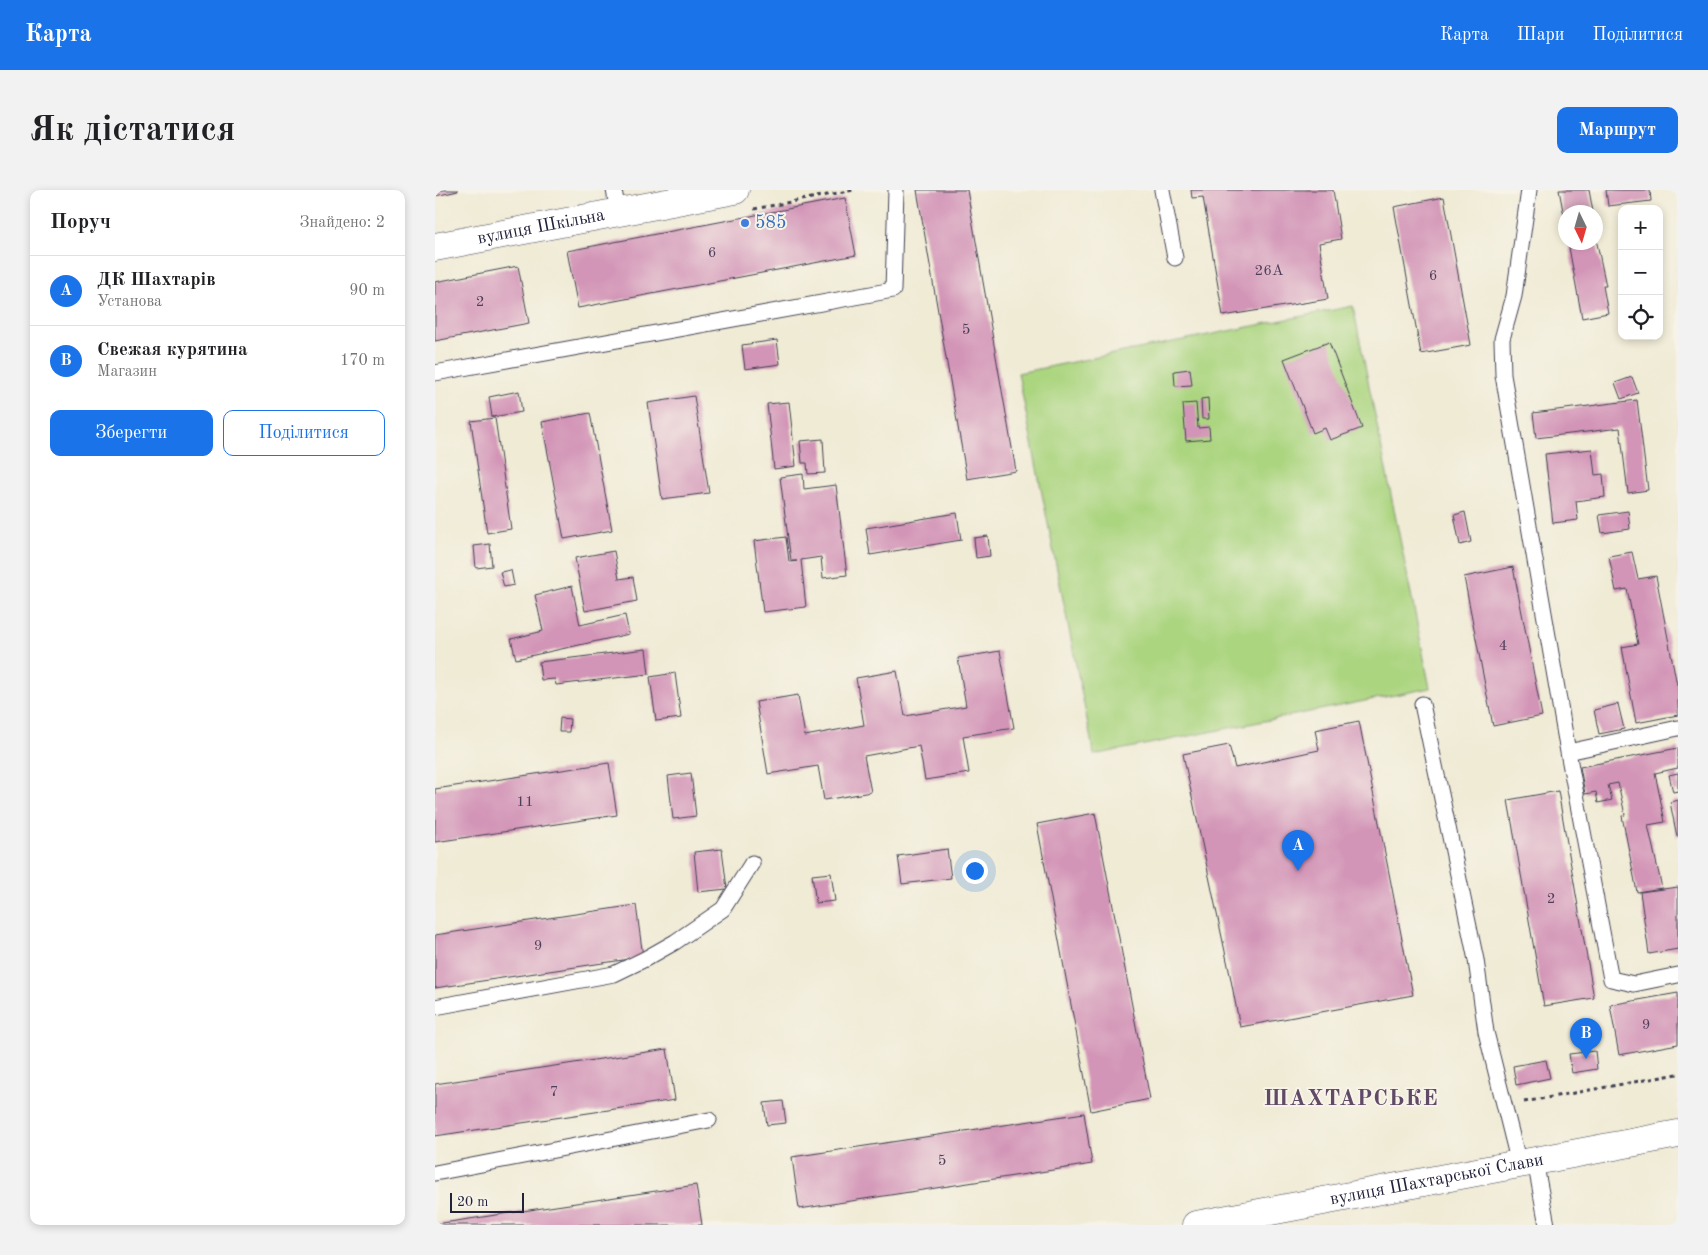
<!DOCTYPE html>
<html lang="uk">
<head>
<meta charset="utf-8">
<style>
	:root { --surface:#fff; --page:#f2f2f2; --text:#202124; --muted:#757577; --line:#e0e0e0; --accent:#1a73e8 }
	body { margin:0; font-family:"Old Standard TT",serif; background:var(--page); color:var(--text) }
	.controls { position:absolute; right:15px; top:15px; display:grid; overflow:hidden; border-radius:10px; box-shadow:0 2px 8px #0003 }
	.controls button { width:45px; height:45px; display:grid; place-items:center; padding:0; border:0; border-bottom:1px solid var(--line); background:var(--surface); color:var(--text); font:25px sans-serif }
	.compass { position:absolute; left:1123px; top:15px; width:45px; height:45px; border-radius:50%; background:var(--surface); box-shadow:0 2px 8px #0003; rotate:175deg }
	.scale { position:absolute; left:15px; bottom:12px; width:74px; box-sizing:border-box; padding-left:5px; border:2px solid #22223b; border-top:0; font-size:14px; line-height:18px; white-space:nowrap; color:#22223b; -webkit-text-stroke:4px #f7f3e8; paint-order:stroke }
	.you { position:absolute; left:539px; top:680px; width:18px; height:18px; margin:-12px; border:4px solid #fff; border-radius:50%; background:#1a73e8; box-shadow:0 0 0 8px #1a73e833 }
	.badge { display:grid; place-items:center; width:32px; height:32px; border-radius:50%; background:var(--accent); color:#fff; font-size:16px; font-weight:700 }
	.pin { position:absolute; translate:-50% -41px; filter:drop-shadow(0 1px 2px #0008) }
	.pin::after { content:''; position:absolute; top:26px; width:18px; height:15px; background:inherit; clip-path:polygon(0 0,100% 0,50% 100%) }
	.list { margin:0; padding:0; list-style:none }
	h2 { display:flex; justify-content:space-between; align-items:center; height:65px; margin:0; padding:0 20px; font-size:21px }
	h2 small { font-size:16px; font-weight:400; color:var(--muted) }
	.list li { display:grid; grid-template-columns:32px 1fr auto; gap:15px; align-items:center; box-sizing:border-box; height:70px; padding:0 20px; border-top:1px solid var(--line) }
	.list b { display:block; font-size:19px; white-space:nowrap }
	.list p { margin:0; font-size:16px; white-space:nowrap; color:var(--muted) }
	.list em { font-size:16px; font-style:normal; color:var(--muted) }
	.actions { display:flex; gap:10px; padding:15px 20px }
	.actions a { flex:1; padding:11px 0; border:1px solid var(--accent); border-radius:10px; text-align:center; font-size:18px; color:var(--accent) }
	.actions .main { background:var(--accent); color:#fff }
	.icon { flex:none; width:28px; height:28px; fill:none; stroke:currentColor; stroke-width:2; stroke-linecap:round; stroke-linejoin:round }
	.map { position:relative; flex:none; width:1243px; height:1035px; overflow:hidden; border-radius:10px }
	header { display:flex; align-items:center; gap:30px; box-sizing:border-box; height:70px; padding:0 25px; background:var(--accent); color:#fff }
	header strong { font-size:24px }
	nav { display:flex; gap:28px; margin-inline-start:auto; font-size:18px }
	.intro { display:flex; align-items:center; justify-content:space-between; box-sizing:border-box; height:120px; padding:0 30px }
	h1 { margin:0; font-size:35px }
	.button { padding:12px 22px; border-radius:10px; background:var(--accent); color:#fff; font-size:18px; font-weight:700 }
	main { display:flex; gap:30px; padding:0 30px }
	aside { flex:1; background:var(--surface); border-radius:10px; box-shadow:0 2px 8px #0003 }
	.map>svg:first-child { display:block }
	.green { fill:#acd580; stroke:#677c5e }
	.building { fill:#d395b7 }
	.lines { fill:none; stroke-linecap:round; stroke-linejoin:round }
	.service-casing { stroke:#414052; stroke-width:17 }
	.minor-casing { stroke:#414052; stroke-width:29 }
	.path { stroke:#414052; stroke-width:3; stroke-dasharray:4 4; stroke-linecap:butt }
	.service { stroke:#fff; stroke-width:15 }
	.minor { stroke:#fff; stroke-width:28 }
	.shop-dot { fill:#3f7fe0; stroke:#f7f3e8; stroke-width:2 }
	.labels { text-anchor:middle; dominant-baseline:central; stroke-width:4; stroke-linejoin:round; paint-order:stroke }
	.number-label { font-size:15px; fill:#4e3f5a }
	.shop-label { font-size:18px; fill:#366cbe; stroke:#f7f3e8; text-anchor:start }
	.street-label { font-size:18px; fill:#22223b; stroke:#f7f3e8 }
	.district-label { font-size:22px; font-weight:bold; letter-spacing:1px; fill:#604a66; stroke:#f7f3e8 }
</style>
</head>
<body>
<header>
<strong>Карта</strong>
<nav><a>Карта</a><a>Шари</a><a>Поділитися</a></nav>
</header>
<div class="intro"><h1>Як дістатися</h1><a class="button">Маршрут</a></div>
<main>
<aside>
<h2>Поруч<small>Знайдено: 2</small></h2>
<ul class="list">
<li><span class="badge">A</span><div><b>ДК Шахтарів</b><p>Установа</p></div><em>90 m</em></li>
<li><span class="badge">B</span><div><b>Свежая курятина</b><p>Магазин</p></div><em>170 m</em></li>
</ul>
<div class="actions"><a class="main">Зберегти</a><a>Поділитися</a></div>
</aside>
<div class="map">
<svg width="1243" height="1035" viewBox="0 0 1243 1035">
	<rect width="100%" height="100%" fill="#f7f3e8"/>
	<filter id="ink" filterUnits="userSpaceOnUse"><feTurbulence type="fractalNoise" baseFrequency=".02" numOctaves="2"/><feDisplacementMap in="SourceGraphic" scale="10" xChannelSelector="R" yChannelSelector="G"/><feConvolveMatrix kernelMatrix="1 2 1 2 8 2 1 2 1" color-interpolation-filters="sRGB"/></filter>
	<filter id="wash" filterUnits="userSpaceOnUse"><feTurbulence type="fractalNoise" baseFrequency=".0096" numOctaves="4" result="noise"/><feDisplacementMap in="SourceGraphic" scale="20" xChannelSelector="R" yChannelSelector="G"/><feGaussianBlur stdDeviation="1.12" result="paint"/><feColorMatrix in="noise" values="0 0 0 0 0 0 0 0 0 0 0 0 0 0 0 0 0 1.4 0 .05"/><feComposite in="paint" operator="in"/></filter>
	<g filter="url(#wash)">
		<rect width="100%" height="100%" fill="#f0ebd5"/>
		<path class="green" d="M918 116 995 498 659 565 583 183Z"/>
		<g id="blocks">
			<path class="building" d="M0 0H23V1L0 6Z
				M482 0H532L581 281 532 289Z
				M756 0H898L906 49 884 53 893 109 788 126 768 7 757 8Z
				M1124 0H1154L1158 22H1130V31Z
				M1171 0H1215L1216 11 1173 16Z
				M1009 7 1036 155 986 164 959 17Z
				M410 8 421 65 143 118 132 61Z
				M1160 44 1171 96H1168L1173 123 1147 128 1133 52H1160Z
				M83 76 94 133 0 151V92Z
				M342 150 345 174 310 179 307 155Z
				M894 152 927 238 895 250 890 238 878 243 849 169Z
				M755 179 757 195 740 196 739 181Z
				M1197 187 1203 203 1186 209 1180 193Z
				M84 201 87 222 57 227 54 207Z
				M259 206 274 303 227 309 213 213Z
				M773 208 774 229H767L766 209Z
				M1202 210 1213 300 1193 303 1185 238 1101 248 1098 223Z
				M354 212 361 276 339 279 332 214Z
				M761 213 763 238 774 237 775 249 751 251 748 214Z
				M155 223 177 340 129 349 107 232Z
				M60 228 76 339 52 343 36 231Z
				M388 249 390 283 373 284 372 273H367L365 251Z
				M1157 259 1160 285 1168 284 1170 307 1141 311 1143 330 1118 333 1110 264Z
				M368 284 369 299 401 295 412 385 388 388 386 367 366 370 371 417 328 422 319 351 351 347 354 372 362 371H356L345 287Z
				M1193 321 1195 339 1167 343 1164 325Z
				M1030 322 1036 352 1025 355 1019 325Z
				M522 323 526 350 435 365 431 338Z
				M553 346 555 366 541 368 539 348Z
				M55 354 57 376 41 378 39 356Z
				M179 361 184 389 198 387 202 411 150 421 140 368Z
				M1197 362 1203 389 1221 386 1242 495H1243V525L1201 533 1187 457 1203 454 1192 399 1181 401 1174 366Z
				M1078 377 1107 526 1058 536 1029 387Z
				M76 380 79 395 69 397 65 382Z
				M137 396 145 435 190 425 194 444 81 469 76 449 108 441 100 405Z
				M211 459 214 484 121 495 120 489 106 490 104 472Z
				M565 461 579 538 528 546 534 583 490 590 484 556 429 566 436 602 389 610 383 576 333 584 321 512 363 505 370 546 429 535 421 488 462 481 470 526 531 516 523 468Z
				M240 483 246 528 221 531 215 487Z
				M1183 514 1189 539 1164 544 1159 520Z
				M125 528 135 529 134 542H124Z
				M924 531 978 805 805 837 795 785 748 564 794 555 800 578 884 560 880 540Z
				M1243 558V578L1220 583 1230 632 1213 635 1227 698 1202 702 1187 626 1190 625 1183 593 1173 595 1177 610 1163 613 1161 602 1150 604 1145 577Z
				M174 573 182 625 0 652V599Z
				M256 583 261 626 238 629 233 586Z
				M1243 583V601L1238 602 1234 585Z
				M1123 601 1159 808 1109 816 1073 610Z
				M1243 610V647H1242L1235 612Z
				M660 623 715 909 656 921 602 634Z
				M287 659 292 699 263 702 259 662Z
				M512 659 516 688 467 694 463 666Z
				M396 683 400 711 381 713 377 685Z
				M1243 697V759L1214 764 1205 702Z
				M201 715 208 767 0 798V745Z
				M1243 803V854L1184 865 1175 815Z
				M232 859 240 910 0 946V894Z
				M1160 861 1162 879 1137 883 1134 864Z
				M1111 870 1115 888 1081 895 1078 876Z
				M348 911 351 933 332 935 329 913Z
				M649 923 657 974 364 1019 357 967Z
				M261 995 267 1035H1V1034Z"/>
		</g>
	</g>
	<g filter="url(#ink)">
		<use href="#blocks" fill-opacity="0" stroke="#414052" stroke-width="1"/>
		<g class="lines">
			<defs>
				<path id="service" d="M179 0 183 22
					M727 0 740 68
					M1094 0 1079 106 1067 149 1068 185 1133 562 1176 789 1199 794 1243 785
					M0 183 458 100 461 0
					M987 514 1041 770 1051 842 1084 974
					M1133 562 1243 538
					M0 817 179 784 210 769 240 752 288 719 317 673
					M1100 971 1112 1035
					M0 983 274 930"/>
				<g id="minor">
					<path id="s1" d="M0 57 300 0"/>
					<path id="s2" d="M761 1035 1243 944"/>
				</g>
			</defs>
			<use href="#service" class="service-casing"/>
			<use href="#minor" class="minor-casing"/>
			<path class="path" d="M319 19 419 0
				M1089 912 1243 884"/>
			<use href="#service" class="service"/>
			<use href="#minor" class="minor"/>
		</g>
	</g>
	<circle class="shop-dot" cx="310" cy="33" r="5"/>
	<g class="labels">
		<g class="number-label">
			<text x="277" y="63">6</text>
			<text x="834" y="81">26А</text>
			<text x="998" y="86">6</text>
			<text x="45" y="112">2</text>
			<text x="531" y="140">5</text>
			<text x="1068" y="456">4</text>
			<text x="90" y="612">11</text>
			<text x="1116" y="709">2</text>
			<text x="103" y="756">9</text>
			<text x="1211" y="835">9</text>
			<text x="119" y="902">7</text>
			<text x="507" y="971">5</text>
		</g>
		<g class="shop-label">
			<text x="320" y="33">585</text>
		</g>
		<g class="street-label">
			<text stroke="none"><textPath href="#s1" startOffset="108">вулиця Шкільна</textPath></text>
			<text stroke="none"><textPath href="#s2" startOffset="245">вулиця Шахтарської Слави</textPath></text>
		</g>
		<g class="district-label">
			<text x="916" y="909">ШАХТАРСЬКЕ</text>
		</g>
	</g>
</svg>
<div class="controls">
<button>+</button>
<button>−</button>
<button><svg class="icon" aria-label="locate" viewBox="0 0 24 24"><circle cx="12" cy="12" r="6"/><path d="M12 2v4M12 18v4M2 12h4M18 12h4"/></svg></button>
</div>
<svg class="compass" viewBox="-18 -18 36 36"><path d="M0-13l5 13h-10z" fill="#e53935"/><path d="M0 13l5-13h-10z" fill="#757577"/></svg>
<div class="scale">20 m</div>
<div class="you"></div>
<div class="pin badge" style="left:863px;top:681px">A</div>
<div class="pin badge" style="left:1151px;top:869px">B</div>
</div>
</main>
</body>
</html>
